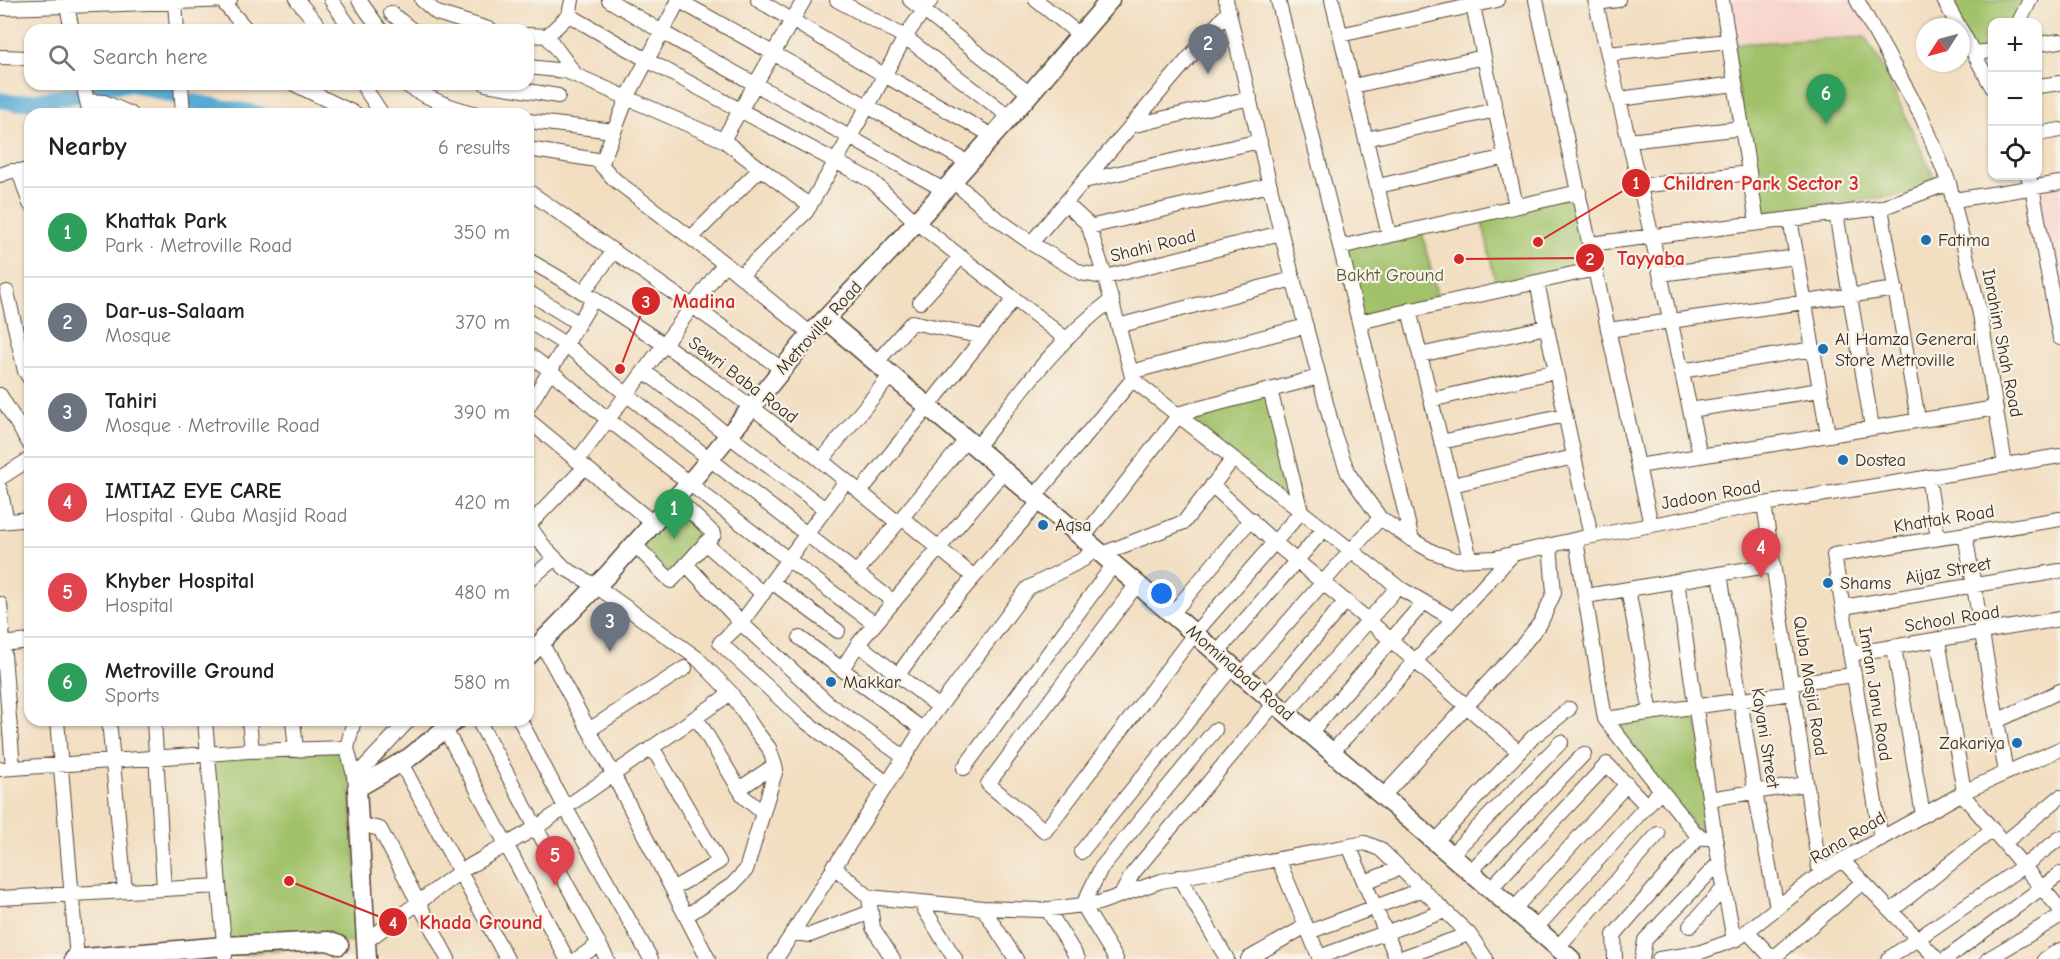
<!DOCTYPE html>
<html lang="en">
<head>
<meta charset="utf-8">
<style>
	:root { --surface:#fff; --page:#f2f2f2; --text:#222; --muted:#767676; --line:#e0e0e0; --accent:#b45309 }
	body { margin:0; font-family:"Comic Neue",sans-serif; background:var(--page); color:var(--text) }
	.controls { position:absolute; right:18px; top:18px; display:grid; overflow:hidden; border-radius:12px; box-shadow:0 2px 4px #0004 }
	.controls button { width:54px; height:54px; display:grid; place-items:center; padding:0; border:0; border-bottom:2px solid var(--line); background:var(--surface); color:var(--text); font:30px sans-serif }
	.compass { position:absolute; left:1916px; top:18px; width:54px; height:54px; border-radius:50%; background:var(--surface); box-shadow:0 2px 4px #0004; rotate:234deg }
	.you { position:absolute; left:1162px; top:594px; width:21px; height:21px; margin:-15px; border:4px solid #fff; border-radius:50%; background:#1a73e8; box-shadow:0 0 0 9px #1a73e833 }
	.badge { display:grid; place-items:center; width:39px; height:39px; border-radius:50%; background:var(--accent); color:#fff; font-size:20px; font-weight:700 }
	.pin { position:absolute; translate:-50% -50px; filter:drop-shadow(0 2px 3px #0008) }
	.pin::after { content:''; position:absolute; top:32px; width:21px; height:18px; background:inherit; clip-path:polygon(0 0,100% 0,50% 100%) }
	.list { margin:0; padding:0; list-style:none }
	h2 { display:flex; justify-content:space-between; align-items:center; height:78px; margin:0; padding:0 24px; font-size:26px }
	h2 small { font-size:20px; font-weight:400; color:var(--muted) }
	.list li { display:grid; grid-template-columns:39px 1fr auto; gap:18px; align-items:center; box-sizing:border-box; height:90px; padding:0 24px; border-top:2px solid var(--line) }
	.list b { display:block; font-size:22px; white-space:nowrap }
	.list p { margin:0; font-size:20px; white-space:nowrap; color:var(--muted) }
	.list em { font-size:20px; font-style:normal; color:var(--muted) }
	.icon { flex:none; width:33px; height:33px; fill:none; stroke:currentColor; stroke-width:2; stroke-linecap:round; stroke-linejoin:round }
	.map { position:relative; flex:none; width:2060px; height:959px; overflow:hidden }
	.search { position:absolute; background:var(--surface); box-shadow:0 2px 4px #0004; left:24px; top:24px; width:510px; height:66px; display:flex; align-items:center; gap:15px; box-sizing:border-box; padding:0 21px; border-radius:18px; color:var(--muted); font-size:22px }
	.panel { position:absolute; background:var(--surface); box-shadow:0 2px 4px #0004; left:24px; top:108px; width:510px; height:618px; border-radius:18px }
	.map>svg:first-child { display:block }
	.built { fill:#f7d1c8 }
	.green { fill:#a1c26b; stroke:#6e7644; stroke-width:1.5 }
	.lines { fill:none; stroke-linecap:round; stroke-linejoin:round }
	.river { stroke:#57aad3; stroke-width:16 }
	.minor-casing { stroke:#564536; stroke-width:16 }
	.major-casing { stroke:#564536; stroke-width:21 }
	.minor { stroke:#fff; stroke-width:14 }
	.major { stroke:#fff; stroke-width:18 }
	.poi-dot { fill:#1f6fb2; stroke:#f7f3e8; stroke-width:2 }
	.labels { text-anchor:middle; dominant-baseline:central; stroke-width:4.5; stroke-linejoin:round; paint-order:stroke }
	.poi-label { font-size:18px; fill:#3b2a1e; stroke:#f7f3e8; text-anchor:start }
	.street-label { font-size:18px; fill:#3b2a1e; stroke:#f7f3e8 }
	.park-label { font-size:18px; fill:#5a5835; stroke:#f7f3e8 }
	.leader { fill:none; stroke:#d62828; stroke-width:2 }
	.callout-dot { fill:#d62828; stroke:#f7f3e8; stroke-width:2 }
	.mark-label { font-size:18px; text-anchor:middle; font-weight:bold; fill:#fff }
	.callout-label { font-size:20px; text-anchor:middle; font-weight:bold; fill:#d62828; stroke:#f7f3e8; stroke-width:4.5; stroke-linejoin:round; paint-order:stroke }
</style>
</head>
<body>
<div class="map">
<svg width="2060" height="959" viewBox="0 0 2060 959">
	<rect width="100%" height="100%" fill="#f7f3e8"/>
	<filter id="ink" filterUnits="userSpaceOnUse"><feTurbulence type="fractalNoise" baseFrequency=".0167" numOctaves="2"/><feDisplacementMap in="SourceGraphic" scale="12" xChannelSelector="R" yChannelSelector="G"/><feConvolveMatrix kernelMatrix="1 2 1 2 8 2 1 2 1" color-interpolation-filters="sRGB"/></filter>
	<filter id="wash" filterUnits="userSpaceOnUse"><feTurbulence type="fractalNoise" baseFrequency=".008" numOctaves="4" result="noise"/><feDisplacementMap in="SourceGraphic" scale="24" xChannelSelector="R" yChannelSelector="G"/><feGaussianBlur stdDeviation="1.35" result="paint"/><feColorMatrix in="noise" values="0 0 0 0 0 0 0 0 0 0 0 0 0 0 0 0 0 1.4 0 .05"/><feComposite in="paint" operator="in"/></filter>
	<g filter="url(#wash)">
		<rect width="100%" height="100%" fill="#f2dec1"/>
		<path class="built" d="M1722 0H1857L1877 34 1865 37 1728 41Z
			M2060 183V301L2032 187Z"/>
		<path class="green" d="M1944 0H2027L2014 22H1992V50L1974 53Z
			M1865 37 1878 58 1940 190 1756 214 1732 44Z
			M1579 192 1595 269 1497 290 1481 215Z
			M1421 228 1439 304 1359 322 1340 247Z
			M1270 390 1301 512 1178 416Z
			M676 498 714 534 671 581 635 544Z
			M1695 707 1715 838H1704L1605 719Z
			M347 750 362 940 225 956 208 756Z"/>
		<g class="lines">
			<path class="river" d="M94 87 132 84 176 96
				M0 100 16 103 76 95
				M189 101 260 114"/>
		</g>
	</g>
	<g filter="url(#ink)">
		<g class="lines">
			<defs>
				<path id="minor" d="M297 0 322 30
					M331 0 352 30
					M359 0 379 28 377 30
					M422 0 437 13 491 30
					M609 0 662 32 944 190
					M678 0 969 163
					M679 0 627 98 601 165 615 180 733 270 811 334
					M758 0 884 75 993 136
					M837 0 905 37 1010 117
					M910 0 1030 94
					M1036 0 1080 35
					M1226 0 1281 233 1335 437 1348 473 1380 518 1412 540 1433 552 1456 560 1495 558 1582 538 1764 504 2060 456
					M1278 0 1359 322 1412 540
					M1332 0 1389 235
					M1536 0 1651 525
					M1595 0 1652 237 1700 455
					M1722 0 1757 223
					M1857 0 1922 117 1949 183 1980 314 2005 465
					M1944 0 1959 27
					M222 1 247 30
					M175 3 177 30
					M1596 3 1618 0
					M1473 6 1516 206
					M0 8 67 6
					M391 13 412 30
					M569 15 572 0
					M2019 22 2030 0
					M72 30 67 6 230 0
					M1961 30 1992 87
					M528 35 547 36 575 74
					M1340 35 1497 0
					M547 36 569 15 647 60 872 181 916 222 1066 339
					M2038 44 2060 41
					M1974 53 1992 51
					M1608 54 1728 41
					M0 57 30 58
					M528 67 566 71 723 140 810 206
					M83 84 90 114
					M181 84 183 114
					M294 84 356 114
					M362 84 382 114
					M404 84C427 98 451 108 477 114
					M486 84 558 96
					M1353 86 1484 57
					M2038 86 2060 83
					M1619 99 1735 84
					M87 101 104 102 131 114
					M528 121 614 131
					M1131 126 1250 98
					M2038 134 2060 130
					M1366 139 1496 110
					M723 140 804 0
					M1629 141 1742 128
					M528 149 603 161
					M19 171 30 204
					M0 175 11 171H30
					M2028 176 2032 187 2060 338
					M953 181 992 215 1034 245 1081 273 1105 277 1281 233
					M1084 181 1260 141
					M1378 186 1506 157
					M1640 186 1749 173
					M528 191 782 369
					M1954 200 2060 183
					M1065 203 1088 224 1105 277 1133 380 1398 587 1453 619
					M1881 208 1918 419
					M1836 213 1872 427
					M1790 219 1828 434
					M1089 227 1270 185
					M691 238 760 169
					M1031 243 1229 11
					M1590 244 1881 208 1949 183
					M1340 247 1579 192
					M528 260C660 334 781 426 898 523
					M1660 274 1797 257
					M740 276 806 212 868 106 905 37 931 0
					M1537 282 1591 536
					M584 291 614 251
					M7 292 25 371 30 379
					M528 292 578 323
					M920 302 961 257
					M1409 310 1470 559
					M528 321 565 344 626 394 894 602
					M1359 322 1595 269
					M1118 326 1293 279
					M1608 330 1896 289
					M528 354C557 374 582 399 609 420 697 490 785 558 875 624
					M1420 355 1546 327
					M876 363 912 322 983 337
					M644 371 825 509
					M1681 371 1813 349
					M1131 372 1306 326
					M1270 390 1319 377
					M0 395 30 445
					M1431 400 1556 371
					M528 407 594 298
					M1690 410 1820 390
					M528 420 653 523
					M1441 442 1565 415
					M976 448C1018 396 1057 339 1112 300
					M577 461 724 264
					M821 461 891 375
					M1638 466 1996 408
					M1928 477 1938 538
					M0 478 30 459
					M846 481 741 623 720 643 801 718 887 783
					M1212 485 1275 543 1368 620 1519 752
					M1452 485 1574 457
					M0 489 7 521
					M860 492 1014 299
					M1034 497 1133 379
					M1764 504 1820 874
					M902 518 974 577
					M0 522 30 519
					M528 524 545 548 566 569 596 586 697 658 731 693 755 730 769 748 776 769 746 870 732 885 686 916
					M529 525 585 467
					M1965 534 2006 773
					M1083 538 1178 416
					M1576 540 1605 719 1696 834 1704 838H1715
					M705 543 763 594
					M634 544 671 581 714 534 676 498
					M1102 554 1184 522 1233 459
					M686 564 741 623 830 705 904 757
					M856 573 967 439
					M1720 574 1755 792 1777 908
					M528 581 555 558
					M1677 581 1715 838 1734 940
					M772 582 838 631
					M1137 584 988 784 1045 831 1195 633 1301 512 1270 390 1177 414
					M1628 589 1651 713
					M1586 596 1773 565
					M0 604 13 768
					M1843 607 2060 571
					M1172 614 1251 519
					M800 638 922 729
					M1938 640 1964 792
					M541 642 613 774 708 959
					M0 644 30 641
					M858 644 939 707
					M1894 647 1923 815
					M1217 653 1323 530
					M1850 654 2060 619
					M842 669 858 644 1004 471
					M1242 674 1380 518
					M898 675 941 615 1040 501
					M1791 683 1854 675
					M1266 695 1346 601
					M1287 713 1398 587
					M696 717 744 797 763 813
					M1605 719 1793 693
					M57 720 77 959
					M109 720 125 891
					M154 720 164 889
					M205 720 225 956
					M249 720 252 751
					M293 720 296 750
					M354 720 347 748 356 783
					M478 720 607 959
					M520 720 565 807 651 959
					M1997 721 2060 691
					M445 729 567 959
					M589 730 685 668
					M1310 733 1424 602
					M652 747 719 862 672 889
					M1332 752 1514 553
					M401 763 507 959
					M964 768 1114 564
					M0 769 248 751 347 748
					M354 778 409 720
					M739 789 775 765
					M1962 794 2060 909
					M1383 796 1522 646 1541 622 1554 593 1550 545
					M1709 799 1806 784
					M359 824 380 829 448 959
					M1881 839 1834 555 2060 519
					M1435 842 1533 737 1569 709
					M2004 843 2060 797
					M1349 846 1397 959
					M1081 852 1233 666
					M1451 855 1561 742
					M1278 859 1320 959
					M1842 860 1937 959
					M833 866 869 897 873 928 893 959
					M1470 872 1584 754
					M1179 877 1227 959
					M1365 882 1400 868
					M1490 889 1607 764 1647 806
					M1121 895 1133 873 1275 703
					M869 897 983 908 1042 910 1099 903 1161 881 1365 843 1380 849 1469 934 1486 959
					M0 898 219 886
					M920 902 955 959
					M983 908 1016 959
					M1047 909 1078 959
					M1514 909 1627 784
					M1891 911 1992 830
					M1690 926 1724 888
					M1536 928 1661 790
					M1747 931 1773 959
					M1309 932 1423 889
					M792 933 810 935 871 912
					M365 942 461 871 537 827 731 693
					M1558 947 1658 834
					M1319 957 1445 911
					M577 959 599 944
					M776 959 919 734 1028 588 1084 559 1094 548
					M1116 959 1083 905 1101 868 1215 730
					M1248 959 1306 926
					M1398 959 1469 934
					M1615 959 1614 935 1700 836
					M1642 959 1645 940 1719 863
					M1659 959 1698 953 1737 939 1820 874 1842 860 1970 789 2060 749
					M1772 959 1863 882
					M1888 959 2025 865 2060 838
					M1946 959 2060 874
					M1988 959 2060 916
					M2045 959 2060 950"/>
				<path id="major" d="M825 319 1137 584 1571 959
					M528 656 609 573 698 473 811 334 889 252 1010 117 1110 0
					M74 959 224 946 328 941 339 945
					M367 959 357 788 410 757 456 720"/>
			</defs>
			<use href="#minor" class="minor-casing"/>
			<use href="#major" class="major-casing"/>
			<use href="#minor" class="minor"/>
			<use href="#major" class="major"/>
		</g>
	</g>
	<g class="poi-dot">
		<circle cx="1926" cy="240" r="6"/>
		<circle cx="1823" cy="349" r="6"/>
		<circle cx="1843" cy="460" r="6"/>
		<circle cx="1043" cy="525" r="6"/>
		<circle cx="1828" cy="583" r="6"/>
		<circle cx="831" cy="682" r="6"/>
		<circle cx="2017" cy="743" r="6"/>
	</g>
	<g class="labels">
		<g class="poi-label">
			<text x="1938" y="240">Fatima</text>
			<text x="1835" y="339">Al Hamza General<tspan x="1835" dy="21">Store Metroville</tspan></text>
			<text x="1855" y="460">Dostea</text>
			<text x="1055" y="525">Aqsa</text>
			<text x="1840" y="583">Shams</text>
			<text x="843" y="682">Makkar</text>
			<text x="2005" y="743" text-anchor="end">Zakariya</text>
		</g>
		<g class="street-label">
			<text transform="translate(1153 246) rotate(-14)">Shahi Road</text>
			<text transform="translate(819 328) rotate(-48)">Metroville Road</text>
			<text transform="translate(2002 343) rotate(79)">Ibrahim Shah Road</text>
			<text transform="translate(743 380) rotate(37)">Sewri Baba Road</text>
			<text transform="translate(1711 495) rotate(-10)">Jadoon Road</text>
			<text transform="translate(1944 519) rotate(-9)">Khattak Road</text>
			<text transform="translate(1948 571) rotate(-10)">Aijaz Street</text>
			<text transform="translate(1952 619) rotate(-9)">School Road</text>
			<text transform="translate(1240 673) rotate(41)">Mominabad Road</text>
			<text transform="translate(1810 686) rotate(81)">Quba Masjid Road</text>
			<text transform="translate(1875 694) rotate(81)">Imran Janu Road</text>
			<text transform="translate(1765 738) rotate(81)">Kayani Street</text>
			<text transform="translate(1848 838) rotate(-31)">Rana Road</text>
		</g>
		<g class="park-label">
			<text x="1390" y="275">Bakht Ground</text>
		</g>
	</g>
	<path class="leader" d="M1538 242L1636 183M1459 259L1590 258M620 369L646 301M289 881L393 922"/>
	<g class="callout-dot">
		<circle cx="1538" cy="242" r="6"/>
		<circle cx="1459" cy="259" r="6"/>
		<circle cx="620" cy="369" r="6"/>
		<circle cx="289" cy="881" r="6"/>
		<circle cx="1636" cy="183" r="15"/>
		<circle cx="1590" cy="258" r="15"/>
		<circle cx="646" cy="301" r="15"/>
		<circle cx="393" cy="922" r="15"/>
	</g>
	<g class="mark-label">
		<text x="1636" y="189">1</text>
		<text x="1590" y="265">2</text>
		<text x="646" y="308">3</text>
		<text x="393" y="929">4</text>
	</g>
	<g class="callout-label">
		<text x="1761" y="190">Children Park Sector 3</text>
		<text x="1651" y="265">Tayyaba</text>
		<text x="704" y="308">Madina</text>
		<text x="481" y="929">Khada Ground</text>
	</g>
</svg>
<div class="controls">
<button>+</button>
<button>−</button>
<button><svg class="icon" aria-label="locate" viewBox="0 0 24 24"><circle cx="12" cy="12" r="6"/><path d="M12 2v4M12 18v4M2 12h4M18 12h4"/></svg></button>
</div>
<svg class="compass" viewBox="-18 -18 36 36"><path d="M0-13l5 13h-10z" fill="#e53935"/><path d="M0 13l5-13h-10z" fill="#767676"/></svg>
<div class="you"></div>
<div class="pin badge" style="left:674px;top:539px;background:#2e9e5b">1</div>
<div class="pin badge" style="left:1208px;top:74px;background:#6b7280">2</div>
<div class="pin badge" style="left:610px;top:652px;background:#6b7280">3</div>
<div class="pin badge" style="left:1761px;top:578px;background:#e0444e">4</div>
<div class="pin badge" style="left:555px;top:886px;background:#e0444e">5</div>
<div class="pin badge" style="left:1826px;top:124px;background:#2e9e5b">6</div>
<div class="search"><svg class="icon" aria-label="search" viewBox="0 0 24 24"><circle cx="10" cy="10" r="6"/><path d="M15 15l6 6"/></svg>Search here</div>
<section class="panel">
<h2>Nearby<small>6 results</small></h2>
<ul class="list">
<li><span class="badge" style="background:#2e9e5b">1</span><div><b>Khattak Park</b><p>Park · Metroville Road</p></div><em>350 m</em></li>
<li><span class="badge" style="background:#6b7280">2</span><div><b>Dar-us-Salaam</b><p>Mosque</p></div><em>370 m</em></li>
<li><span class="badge" style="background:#6b7280">3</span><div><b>Tahiri</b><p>Mosque · Metroville Road</p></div><em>390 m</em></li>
<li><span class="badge" style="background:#e0444e">4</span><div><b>IMTIAZ EYE CARE</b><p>Hospital · Quba Masjid Road</p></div><em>420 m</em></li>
<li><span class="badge" style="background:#e0444e">5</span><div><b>Khyber Hospital</b><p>Hospital</p></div><em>480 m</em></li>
<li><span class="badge" style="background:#2e9e5b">6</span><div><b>Metroville Ground</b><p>Sports</p></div><em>580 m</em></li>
</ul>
</section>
</div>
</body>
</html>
